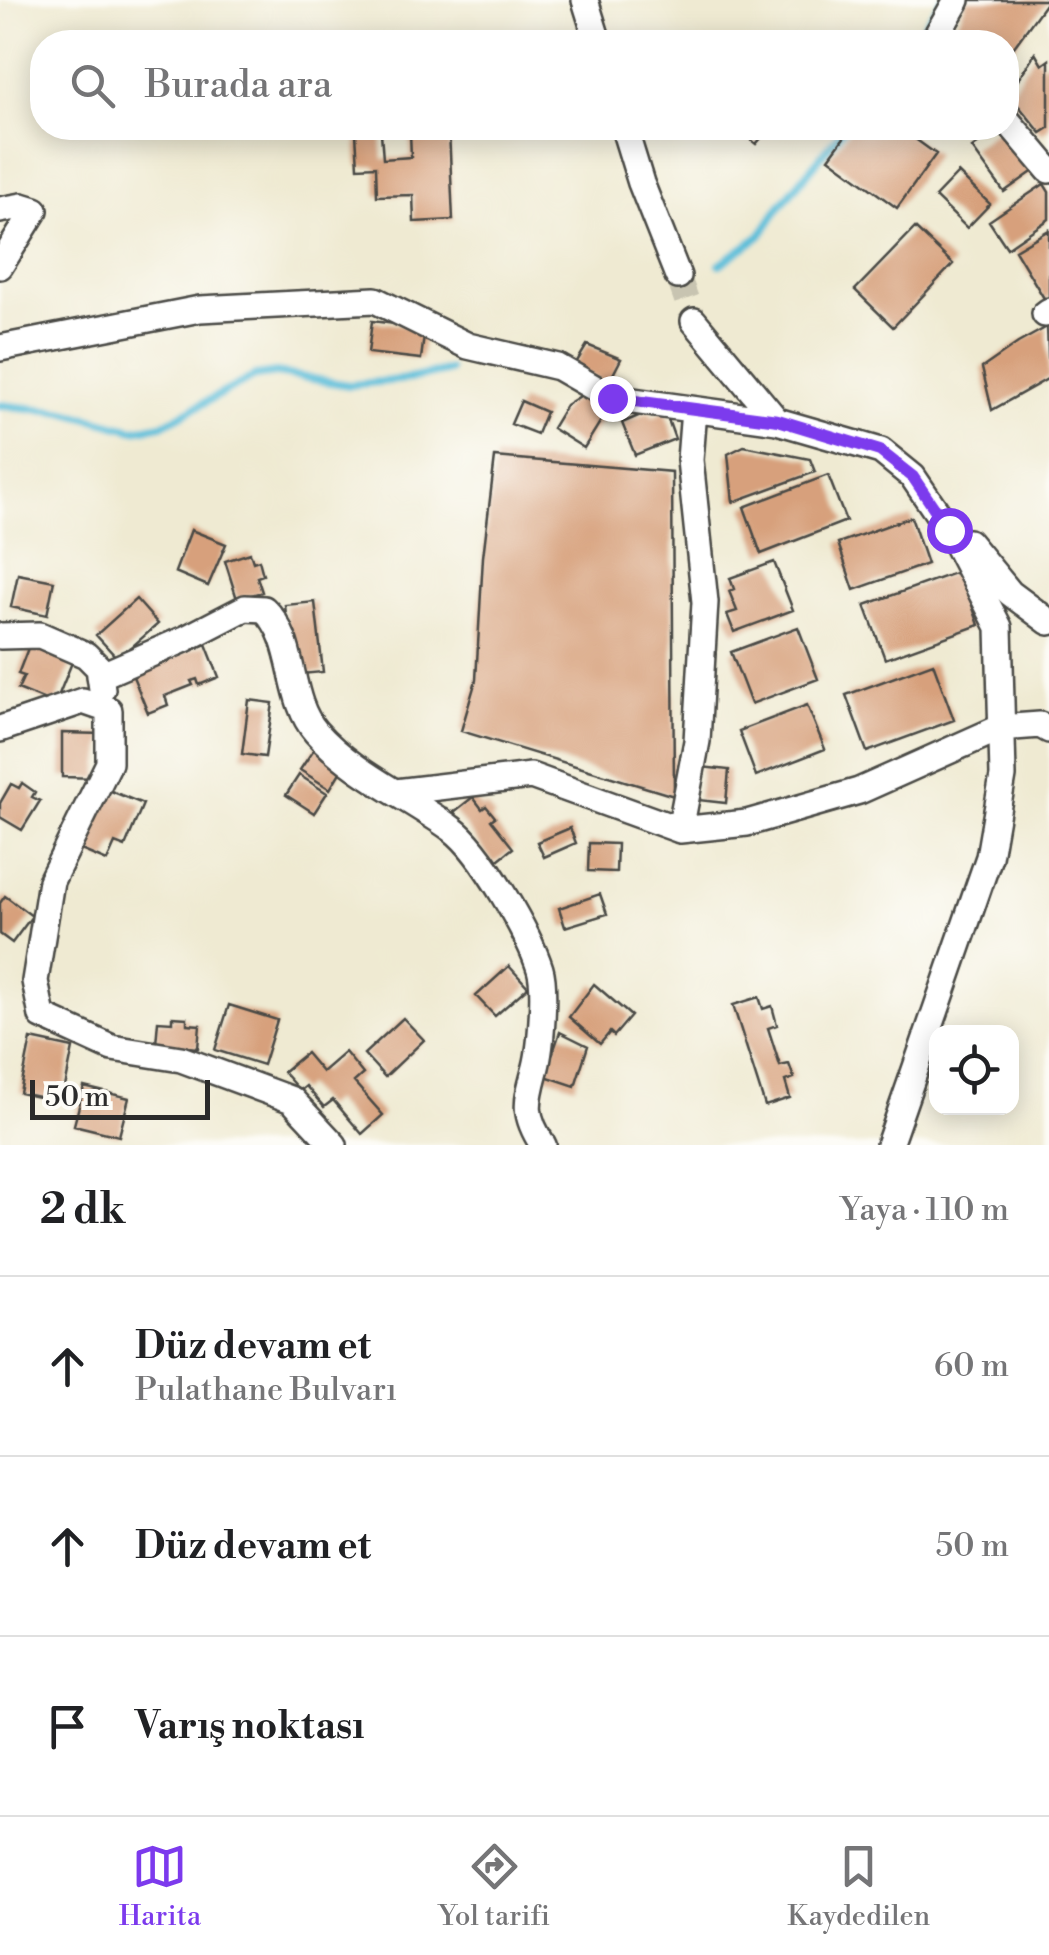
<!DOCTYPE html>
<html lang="tr">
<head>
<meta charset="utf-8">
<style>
	:root { --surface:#fff; --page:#f6f6f6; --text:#202124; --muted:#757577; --line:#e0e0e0; --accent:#7c3aed }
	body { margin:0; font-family:"Libre Bodoni",serif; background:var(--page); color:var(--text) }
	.controls { position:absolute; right:30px; bottom:30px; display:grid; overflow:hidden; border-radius:20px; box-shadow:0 5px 25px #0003 }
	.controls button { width:90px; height:90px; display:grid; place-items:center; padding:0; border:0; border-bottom:2px solid var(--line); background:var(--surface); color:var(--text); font:50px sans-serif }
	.scale { position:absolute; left:30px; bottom:25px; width:180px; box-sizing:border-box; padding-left:10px; border:5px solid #2b2b2b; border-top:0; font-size:28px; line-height:35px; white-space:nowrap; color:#2b2b2b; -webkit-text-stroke:8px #fdfcf7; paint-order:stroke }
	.stop { position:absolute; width:30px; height:30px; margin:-22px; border:8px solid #7c3aed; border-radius:50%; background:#fff }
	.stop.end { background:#7c3aed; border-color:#fff; box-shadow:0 2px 10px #0008 }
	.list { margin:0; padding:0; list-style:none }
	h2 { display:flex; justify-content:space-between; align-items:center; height:130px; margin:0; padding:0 40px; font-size:42px }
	h2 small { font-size:32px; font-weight:400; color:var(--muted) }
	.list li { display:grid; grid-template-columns:65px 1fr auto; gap:30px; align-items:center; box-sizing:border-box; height:180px; padding:0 40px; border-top:2px solid var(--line) }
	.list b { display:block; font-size:38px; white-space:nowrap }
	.list p { margin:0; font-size:32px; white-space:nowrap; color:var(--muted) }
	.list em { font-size:32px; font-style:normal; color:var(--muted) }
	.icon { flex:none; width:55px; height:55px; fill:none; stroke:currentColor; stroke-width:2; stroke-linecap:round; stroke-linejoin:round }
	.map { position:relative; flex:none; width:1049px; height:1145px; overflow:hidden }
	.search { position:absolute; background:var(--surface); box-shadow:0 5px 25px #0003; left:30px; right:30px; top:30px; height:110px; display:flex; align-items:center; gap:25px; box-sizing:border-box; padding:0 35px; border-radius:40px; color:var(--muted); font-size:38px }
	.sheet { height:670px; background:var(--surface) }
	nav { display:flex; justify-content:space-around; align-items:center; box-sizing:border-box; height:140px; border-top:2px solid var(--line); background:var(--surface); font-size:28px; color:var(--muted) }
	nav a { display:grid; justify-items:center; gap:5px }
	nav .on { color:var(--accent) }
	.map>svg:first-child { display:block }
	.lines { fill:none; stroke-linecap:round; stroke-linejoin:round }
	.stream { stroke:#5bbed9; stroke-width:8 }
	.building { fill:#d7a07c }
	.minor-tunnel { stroke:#c8c4b1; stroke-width:25; stroke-dasharray:25 12; stroke-linecap:butt }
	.minor-casing { stroke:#484844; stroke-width:30 }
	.minor { stroke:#fff; stroke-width:25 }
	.route { stroke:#7c3aed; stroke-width:12 }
</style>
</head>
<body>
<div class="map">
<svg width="1049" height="1145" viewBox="0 0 1049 1145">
	<rect width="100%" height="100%" fill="#fdfcf7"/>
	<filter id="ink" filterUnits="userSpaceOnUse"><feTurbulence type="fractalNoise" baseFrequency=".01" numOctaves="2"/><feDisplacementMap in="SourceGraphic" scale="20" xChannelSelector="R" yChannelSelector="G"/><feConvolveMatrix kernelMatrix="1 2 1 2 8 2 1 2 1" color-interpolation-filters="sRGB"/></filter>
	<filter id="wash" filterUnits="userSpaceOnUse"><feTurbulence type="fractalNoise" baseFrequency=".0048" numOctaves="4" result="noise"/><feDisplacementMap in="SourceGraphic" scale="40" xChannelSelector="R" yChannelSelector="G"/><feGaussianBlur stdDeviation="2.25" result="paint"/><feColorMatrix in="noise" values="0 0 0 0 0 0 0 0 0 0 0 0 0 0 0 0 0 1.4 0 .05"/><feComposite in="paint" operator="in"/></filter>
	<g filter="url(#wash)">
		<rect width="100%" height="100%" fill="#efead2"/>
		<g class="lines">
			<path class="stream" d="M913 42 942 0
				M720 264 760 236 780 206 844 128
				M0 405 66 412 134 430 162 425 255 376 276 373 349 385 409 379 449 370"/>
		</g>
		<g id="blocks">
			<path class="building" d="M967 0H1048L1006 58V42H964L953 35Z
				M1035 53 1042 65 1049 60V128L1041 133 1009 94Z
				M736 128H770L756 144Z
				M851 128H900L936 154 897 208 829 158Z
				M1000 128 1035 170 1004 192 972 148Z
				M449 130 453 220 414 222 413 195 377 196 376 166 358 167 356 133H381L383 159 411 157 410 132Z
				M958 173 990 204 967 228 935 197Z
				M1044 184 1049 192V219L1007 248 989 221Z
				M915 228 953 264 893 327 855 290Z
				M1049 230V298L1045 300 1015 250Z
				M372 321 425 328 421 359 368 353Z
				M1047 327 1049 378 992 410 982 368 1018 343Z
				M587 345 621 359 608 384 573 368Z
				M582 395 607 411 584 448 552 428 566 405Z
				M521 401 546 412 537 434 511 424Z
				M650 411 652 417 665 411 675 439 635 455 622 423Z
				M744 446 810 459 815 472 733 502 728 454Z
				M495 457 672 472 674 796 461 731 476 680 483 557Z
				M828 475 846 521 761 554 744 507Z
				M911 517 927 564 854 590 838 543Z
				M191 530 226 544 208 586 175 572Z
				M250 553 253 562 259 560 263 575 257 577 262 592 237 599 225 561Z
				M774 562 793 610 734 632 727 614 737 611 729 591 734 589 730 578Z
				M960 571 979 625 885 659 865 605Z
				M18 574 54 581 47 615 11 607Z
				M136 599 158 624 118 659 96 635Z
				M315 602 323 672 302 674 300 652 290 653 285 605Z
				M798 627 818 679 751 704 731 652Z
				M30 643 73 660 55 704 18 689 24 676 18 674Z
				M206 644 219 677 199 685 197 679 191 681 193 685 165 696 168 705 148 713 132 674Z
				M933 663 954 720 867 752 846 695Z
				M249 700 273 703 265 757 242 754Z
				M807 705 825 749 756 776 739 731Z
				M62 733 104 734 98 778 62 777Z
				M316 746 345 764 330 789 300 770Z
				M701 767 729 770 726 803 698 800Z
				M299 775 327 793 314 813 286 795Z
				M22 783 35 792 32 797 40 801 22 830 0 817V803L11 784 19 788Z
				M106 789 143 804 125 847 115 843 107 861 81 850Z
				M473 797 482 809 486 806 495 817 491 820 513 848 494 863 454 812Z
				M570 828 576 843 544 857 537 842Z
				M589 843 617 844 616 872 588 871Z
				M600 894 607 914 565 927 559 908Z
				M5 896 32 916 12 943 0 934V903Z
				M509 966 528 987 495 1016 476 996Z
				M594 984 631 1016 614 1036 610 1032 600 1044 569 1017Z
				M759 997 763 1009 772 1006 777 1025 768 1028 780 1066 789 1064 794 1078 785 1081 790 1098 765 1106 733 1005Z
				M229 1005 277 1020 263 1065 215 1050Z
				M172 1017 187 1018V1024L200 1025 198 1048 156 1044 158 1021 172 1022Z
				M403 1018 424 1040 385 1077 364 1054Z
				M560 1032 588 1046 575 1086 545 1076Z
				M31 1039 73 1048 62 1102 20 1093Z
				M345 1052 363 1074 354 1082 383 1115 362 1134 333 1100 324 1107 306 1086 300 1091 283 1072 306 1053 322 1072Z
				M84 1087 129 1098 119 1136 74 1125Z"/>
		</g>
	</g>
	<g filter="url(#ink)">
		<use href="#blocks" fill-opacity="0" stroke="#484844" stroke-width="2.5"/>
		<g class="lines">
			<path class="minor-tunnel" d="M678 276 694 321"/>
			<defs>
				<path id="minor" d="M585 0 598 42
					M933 42 957 0
					M1006 119 1049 170
					M624 128 641 183 678 276
					M0 210 22 206 35 210 0 266
					M1045 314 1049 311
					M694 321 777 421 881 451 913 477 949 530 999 627 1003 776 989 857 889 1145
					M0 348 200 309 375 300 468 346 558 367 612 398 777 421
					M968 542 1010 593 1049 622
					M0 636 40 635 86 655 99 668 102 689
					M100 676 185 639 245 608 264 609C297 639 286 698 316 732 352 773 408 797 452 829 481 850 529 934 540 969 546 988 541 1047 536 1067 527 1101 522 1113 543 1145
					M0 729 83 701 109 710V763L51 881 35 981 42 1016 112 1048 181 1059 292 1100 334 1145
					M396 792 531 776 680 830 747 823 859 791 1000 728 1040 725 1049 730
					M680 830 697 741 705 602 690 460 694 410"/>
			</defs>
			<use href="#minor" class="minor-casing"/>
			<use href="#minor" class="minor"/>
		</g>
	</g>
	<g class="lines" filter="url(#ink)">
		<path class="route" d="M612 398 778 420 880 451 913 477 949 530"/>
	</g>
</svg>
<div class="controls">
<button><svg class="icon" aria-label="locate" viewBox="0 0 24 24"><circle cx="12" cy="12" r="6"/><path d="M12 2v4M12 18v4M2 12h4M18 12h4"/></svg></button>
</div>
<div class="scale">50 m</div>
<div class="stop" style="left:949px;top:530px"></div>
<div class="stop end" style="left:612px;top:398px"></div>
<div class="search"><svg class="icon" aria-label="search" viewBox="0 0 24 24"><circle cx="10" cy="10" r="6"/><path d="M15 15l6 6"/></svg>Burada ara</div>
</div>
<section class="sheet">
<h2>2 dk<small>Yaya · 110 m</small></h2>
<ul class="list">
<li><svg class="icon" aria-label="ahead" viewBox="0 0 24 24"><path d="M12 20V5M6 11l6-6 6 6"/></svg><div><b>Düz devam et</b><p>Pulathane Bulvarı</p></div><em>60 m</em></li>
<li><svg class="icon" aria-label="ahead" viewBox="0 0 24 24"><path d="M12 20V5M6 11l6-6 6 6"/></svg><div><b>Düz devam et</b></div><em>50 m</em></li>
<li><svg class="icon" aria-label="arrive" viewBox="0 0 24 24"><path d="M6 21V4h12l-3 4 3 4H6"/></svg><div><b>Varış noktası</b></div></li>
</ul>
</section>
<nav>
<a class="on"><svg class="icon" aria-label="map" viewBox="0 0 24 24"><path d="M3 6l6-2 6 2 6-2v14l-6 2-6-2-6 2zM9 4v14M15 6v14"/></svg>Harita</a>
<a><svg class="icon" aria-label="directions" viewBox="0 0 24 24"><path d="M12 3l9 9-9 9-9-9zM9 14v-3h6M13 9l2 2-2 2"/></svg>Yol tarifi</a>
<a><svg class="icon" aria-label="saved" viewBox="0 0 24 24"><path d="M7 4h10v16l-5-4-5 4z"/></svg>Kaydedilen</a>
</nav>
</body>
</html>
